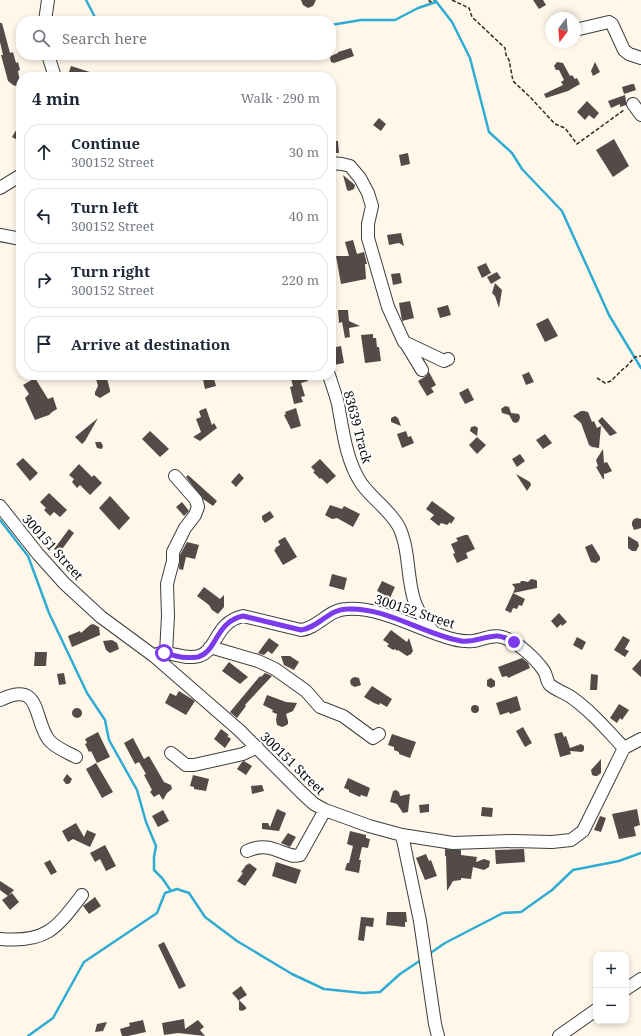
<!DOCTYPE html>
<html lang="en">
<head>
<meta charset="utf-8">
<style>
	:root { --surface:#fff; --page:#f2f2f3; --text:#1f2937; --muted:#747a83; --line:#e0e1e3 }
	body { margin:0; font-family:"Noto Serif",serif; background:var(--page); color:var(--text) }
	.controls { position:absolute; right:12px; bottom:12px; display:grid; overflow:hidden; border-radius:8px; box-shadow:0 2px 6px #0003 }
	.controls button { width:36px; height:36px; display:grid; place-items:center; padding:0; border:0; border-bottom:1px solid var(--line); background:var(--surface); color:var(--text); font:20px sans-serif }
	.compass { position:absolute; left:545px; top:12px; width:36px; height:36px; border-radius:50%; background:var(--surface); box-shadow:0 2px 6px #0003; rotate:196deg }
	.stop { position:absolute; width:12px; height:12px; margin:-9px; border:3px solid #7c3aed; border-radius:50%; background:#fff }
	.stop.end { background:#7c3aed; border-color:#fff; box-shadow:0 1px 4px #0008 }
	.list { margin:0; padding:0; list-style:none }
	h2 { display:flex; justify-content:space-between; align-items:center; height:52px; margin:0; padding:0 16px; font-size:17px }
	h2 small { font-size:13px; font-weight:400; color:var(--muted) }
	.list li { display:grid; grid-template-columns:26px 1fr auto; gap:12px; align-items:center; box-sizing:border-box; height:56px; margin:0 8px 8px; padding:0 8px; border:1px solid var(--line); border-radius:16px }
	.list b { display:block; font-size:15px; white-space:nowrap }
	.list p { margin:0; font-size:13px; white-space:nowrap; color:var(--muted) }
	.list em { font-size:13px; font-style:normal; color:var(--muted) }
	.icon { flex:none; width:22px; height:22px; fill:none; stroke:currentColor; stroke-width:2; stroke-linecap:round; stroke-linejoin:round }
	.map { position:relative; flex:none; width:641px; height:1036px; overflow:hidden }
	.search { position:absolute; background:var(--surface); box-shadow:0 2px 6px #0003; left:16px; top:16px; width:320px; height:44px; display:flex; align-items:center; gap:10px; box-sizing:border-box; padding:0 14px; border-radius:16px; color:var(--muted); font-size:15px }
	.panel { position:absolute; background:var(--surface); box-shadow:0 2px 6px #0003; left:16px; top:72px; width:320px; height:308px; border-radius:16px }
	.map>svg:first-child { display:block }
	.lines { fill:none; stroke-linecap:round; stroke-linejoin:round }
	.stream { stroke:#2facd3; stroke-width:2.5 }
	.building { fill:#544a47 }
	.minor-casing { stroke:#3e3e3e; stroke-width:14 }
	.path { stroke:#2d2d2d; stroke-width:1.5; stroke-dasharray:4 2; stroke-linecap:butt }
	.minor { stroke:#fff; stroke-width:12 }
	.route { stroke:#7c3aed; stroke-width:5 }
	.labels { text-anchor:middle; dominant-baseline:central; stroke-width:4; stroke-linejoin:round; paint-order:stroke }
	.street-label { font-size:13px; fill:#0b0b0b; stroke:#fff }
</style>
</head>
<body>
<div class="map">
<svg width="641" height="1036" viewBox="0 0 641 1036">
	<rect width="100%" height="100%" fill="#fff7e9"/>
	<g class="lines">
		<path class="stream" d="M86 0 97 21
			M435 0 452 22 470 58 489 132 512 153 522 169 562 211 609 315 641 368
			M331 25 361 20H395L418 8 436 2
			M0 520 28 556 49 613 87 693 105 720 109 740 137 790 146 822 156 846 154 857V870L162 878 171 891
			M429 954 445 943 503 913 521 912 552 890 573 870 619 861 641 853
			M28 1036 53 1018 84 962 157 913 165 893 177 889 189 893 205 917 237 941 292 974 324 989 363 993 380 992 400 974 421 960"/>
	</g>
	<path class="building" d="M301 0H316L313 6 308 8 303 5Z
		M533 0H543L546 5 539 9Z
		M0 23H2L10 53 13 52 16 63 18 62 20 70 18 71 21 88 13 85 8 81 1 55H3L0 42Z
		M351 48 354 56 334 63 331 62 330 58 331 56 338 53V52Z
		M557 62 563 63 570 76 572 75 575 79 577 78 580 84 568 91 546 98 544 94 563 85 561 82 564 80 559 70H556L554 66Z
		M595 62 600 72 593 76 591 71Z
		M71 66 96 74 95 77 79 75V77H75L68 75Z
		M632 84H634L636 90 624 94 622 87Z
		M625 95 626 101V105L620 107V104L611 108 608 101Z
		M587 101 599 113 594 119 589 115 585 120 577 112Z
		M379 118 386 124 381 131 373 125Z
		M21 122V142L12 137Z
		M614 139 629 166 613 177 596 150Z
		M331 141H338L339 153H331Z
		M408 153 410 164 401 166 399 155Z
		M343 175 355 185 354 189 349 191 347 190Z
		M401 233 404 246 399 243 389 245 387 235Z
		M353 240 357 254 364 252 367 264H365L366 279 341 284 336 256H349L345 242Z
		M486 263 491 273 482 278 477 267Z
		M497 272 501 278 491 284 487 277Z
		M400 273 402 283 393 285 391 274Z
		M495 283 502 290 499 308 495 296 492 293Z
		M410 301 414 318 402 321 399 303Z
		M448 305 451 315 440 318 437 308Z
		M338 310H348L349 321 360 326 349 328 350 337 345 338 342 322 339 323Z
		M548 318 558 336 545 342 536 324Z
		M373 334V338H376L377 347H379L381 361 365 363 361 335Z
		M341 346 344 363 334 365 331 348Z
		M429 372 436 385 431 388 434 392 427 396 418 381 426 376Z
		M529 372 534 382 526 385 522 375Z
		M95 375H106L110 390V392L100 398 95 395V392L98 386Z
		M202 375H213L216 386 205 389Z
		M290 375H306L308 381 301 383 305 396 301 397 303 402 294 404 290 387 293 386Z
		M35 378 48 399 53 397 57 409 52 412 49 415 35 420 25 398 29 394 23 385Z
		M468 388 474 400 465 404 459 393Z
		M505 406 509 407 511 413 519 414 520 417 519 421 516 423 513 422 509 415 502 413 501 409Z
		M206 408 212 425 214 423 217 428 200 441 193 437 201 432 196 419 201 417 199 411Z
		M296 408 301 426 291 429 284 415 286 414 285 412Z
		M581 411H584L588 412 592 422 594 421 597 428 601 426 599 448 592 447 589 445 581 423 573 416Z
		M395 416 398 418 401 426 391 422V418Z
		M602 417 617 433 610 436 598 421Z
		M98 418 85 441 82 444 75 437Z
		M475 426 478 428 477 436 470 431 471 427Z
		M150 431 169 449 160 457 142 439Z
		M406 431 408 437 411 436 414 443 402 448 397 434Z
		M545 434 552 443 543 449 536 440Z
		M477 437 486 445 477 454 469 445Z
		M95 442H101L103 446 102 449 97 448Z
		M603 449 604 463 607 462 612 471 605 474 604 473V479H603L596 467 598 466 596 460Z
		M520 454 525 461 517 467 512 459Z
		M23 458 38 473 30 481 16 464Z
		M320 459 336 476 327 484 321 478 320 479 313 472 315 471 311 467Z
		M79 464 92 477 94 475 102 483 90 495 80 485 77 488 72 482 74 479 69 475Z
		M239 473 244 478 236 487 231 482Z
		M516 474 530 482 531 485 527 491Z
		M188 475 217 501 213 506 203 499 186 477Z
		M49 493 67 510 60 517 54 512 50 516 44 510 46 508 40 502Z
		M110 496 130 518 119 530 99 508Z
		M432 501 455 518 451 524 450 522 447 525 441 523 439 526 430 519 434 515 426 509Z
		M182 502 189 511 184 516 176 507Z
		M330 505 342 509 344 506 360 514 353 527 337 518 332 519 325 515Z
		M270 511 274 517 265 523 262 519V516Z
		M637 518 641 519V528L634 530 632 525V522L634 519Z
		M69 529 74 533 60 552 54 549Z
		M465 535H468L475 549 466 553 468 558 457 563 453 554 455 553 451 544 458 541 456 538Z
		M628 536 638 542 639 546 636 551H632L628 548Z
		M285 537 297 557 283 565 274 550 276 549 275 548 280 545 278 541Z
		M187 542 199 545 195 559 186 557 183 570 179 569 180 555Z
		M592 544 600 557V560L596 563 591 562 585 547Z
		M332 574 347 578 344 590 329 586Z
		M531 579 536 580 537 581V588L513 593 515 588 512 584 520 583 521 581H524L528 582Z
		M382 581 395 587 390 598 377 591Z
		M204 587 220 599 224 595V607L218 614 212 610 209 605 197 596Z
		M513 593 525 599 522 606 519 605 517 609 513 608 511 613 505 610Z
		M559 613 567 622 562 626 561 624 557 628 551 621Z
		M93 624 99 627 100 635 72 647 68 636 80 631 81 633 90 625Z
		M391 630 407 642 409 638 413 651 411 654 407 656 398 650 397 651 395 649 393 650 387 646 389 644 383 640Z
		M623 636 630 640 625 649 629 651 625 657 614 650Z
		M577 637 586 642 582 650 573 645Z
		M269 638 279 645 272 654 268 651 264 655 258 653Z
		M112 640 117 643 119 649 110 653 106 650 103 641Z
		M35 652H47L46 666H34Z
		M281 656H290L299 662 294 670 284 665Z
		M522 658 528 663 530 668 508 678 507 676 502 677 498 667Z
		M641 659V677L632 669Z
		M229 662 248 677 240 684 222 671Z
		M64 673 66 684 59 685 57 674Z
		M265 673 272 676 245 705 246 706 237 718 230 712 260 676 261 677Z
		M591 674 598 675 597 690H590Z
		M355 677 359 678 361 685 355 687 351 685 350 681 352 678Z
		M491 678 495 681V686L491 688 487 686V680Z
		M372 686 392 699 387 707 380 703 379 705 374 703 364 697Z
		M179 691 195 701 186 715 165 703 170 693 176 696Z
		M267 695 286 702 297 703 293 711 286 714 288 721V724L285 726 282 727 277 725 276 720 277 714 272 712 273 710 263 705Z
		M517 696 521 710 510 714 509 712 500 715 496 703Z
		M619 704 629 710 622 720 620 718 617 723 610 718Z
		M471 709a4 4 0 1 1 8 0a4 4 0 1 1-8 0Z
		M72 713a5 5 0 1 1 10 0a5 5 0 1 1-10 0Z
		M523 727 532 743 525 747 516 731Z
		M221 729 229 735 227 736 231 739 225 748 214 739Z
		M98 732 110 757 97 763 91 751 89 752 85 744 87 743 85 739Z
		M562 732 564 737 566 736 570 748 581 744 584 746V750L582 752 570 751 571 754 560 757 554 734Z
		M392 734 416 742 410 758 399 754V752L394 750V747L388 745Z
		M133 738 144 759 149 756 164 782 171 785 172 789 167 793 163 800 159 794 154 797 150 792 152 790 144 775 146 774 139 762 135 764 124 743Z
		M601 759V773L597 776H595L592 775 591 770Z
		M244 761 252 766 246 775 237 769 242 762Z
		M96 763 113 792 102 798 86 769Z
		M67 774 72 779 70 783 68 784H66L63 780Z
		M193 775 209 779 206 791 194 789V787L190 786Z
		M348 778 370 788 367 797 361 795 360 797 349 792V790L344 788Z
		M262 785 264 791 252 794 251 786Z
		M396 790 399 792 400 796 410 794 408 812 403 813 397 804 390 802 393 791Z
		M429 804V812L420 813 419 805Z
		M482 807 493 808 492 817 481 816Z
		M277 809 286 813 279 831 262 829V823H268L270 827Z
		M637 809 640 825 634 827 636 836 619 839 612 814Z
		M163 810 169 821 158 827 152 816Z
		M600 816 606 818 601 832 594 830Z
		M76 823 84 837 87 830 96 834 90 847 73 839 68 842 62 831Z
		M350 831 366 835V838L370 839 368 848 362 847 359 860H361L359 873 345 870 347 863H349L353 846 347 844Z
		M288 833 296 837 290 847 281 843Z
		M105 845 116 866 106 871 100 859 95 862 90 853Z
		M445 849 461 850V855L477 857 476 862 484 859 490 861 489 867 484 870 473 867 471 879 461 878V880L453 881 447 891 446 856H445Z
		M524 849 525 862 496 864 495 850Z
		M426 854 429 861 431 860 437 876 425 880 416 858Z
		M50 860 57 872 51 875 44 863Z
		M276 862 301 870 296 884 272 876Z
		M249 863 257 869 245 886 237 881 243 873 241 872 247 864 248 865Z
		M0 881 14 890 8 896 0 890Z
		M12 893 19 902 10 910 2 900Z
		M95 897 101 906 89 914 83 906Z
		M387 912H406L407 922H405V927L386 925Z
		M361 917 374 918 373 927 366 926 364 941 358 940Z
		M164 942 186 986 179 989 158 945Z
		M241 986 247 995 239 1000 246 1007V1009L242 1011 239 1010V1001L232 993Z
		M184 1019 185 1029 198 1020 204 1027 200 1030 205 1036 178 1033 164 1035 162 1023Z
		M143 1020 146 1032 128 1036H122L120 1029 130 1026 129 1023Z
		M107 1022 103 1031 95 1032 97 1024Z"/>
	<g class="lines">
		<defs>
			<path id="minor" d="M45 21 48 0
				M575 30 609 22 612 24 624 50 629 54 641 58
				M48 55 55 77
				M633 104 641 115
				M331 163 342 164 350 166 360 178 368 193 372 206 368 224V238L388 307 404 342 444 361 448 359
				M0 188 21 175
				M0 235 21 239
				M405 342 422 370
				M329 375C332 385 336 395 338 404 343 431 346 460 361 483 372 499 390 510 399 527 409 548 407 574 413 596 416 610 426 622 434 633
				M0 506 38 554 64 583 101 617 154 656 239 730 302 793 314 804 325 810 369 826 402 835 453 843 513 841 552 842 571 840 583 831 589 819 624 748
				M210 647 258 661 275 669 306 691 320 707 343 716 373 738 379 734
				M166 653 168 616 167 584 173 561V552L185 528 195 515 198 507 196 500 175 476
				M154 656C166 647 182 661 199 656 217 651 215 622 243 616L301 630C318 628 329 609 347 609 379 607 410 625 440 635 450 639 462 642 473 641 482 640 493 634 502 637 517 641 536 659 544 671 547 675 546 681 550 685 556 690 565 693 571 697 591 711 607 730 624 748
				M0 700C41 680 33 716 48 739 55 748 67 752 76 757
				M624 748 641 739
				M171 753 186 765H194L243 754 257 747
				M402 835 420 921 435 1024 438 1036
				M247 851C273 839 285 860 300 855L325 810
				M0 939C46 943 56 929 82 895
				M626 989 641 979
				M559 1036 596 1010"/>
		</defs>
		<use href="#minor" class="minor-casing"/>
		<path class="path" d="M429 0 430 2 434 0
			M452 0 469 8 472 17 505 48 506 55 509 60 513 81 530 97 555 124 565 128 577 144 624 110
			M597 378 605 383 611 381 623 369 626 367 635 357 641 356"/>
		<use href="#minor" class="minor"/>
	</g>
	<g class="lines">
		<path class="route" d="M164 653C168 653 171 655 176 656 183 658 190 658 198 657 217 652 215 622 243 616L301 630C318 628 329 609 347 609 387 607 422 634 461 641 473 643 485 636 497 636 503 636 508 639 514 642"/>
	</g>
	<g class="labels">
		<g class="street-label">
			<text transform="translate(358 427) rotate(75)">83639 Track</text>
			<text transform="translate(53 547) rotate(48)">300151 Street</text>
			<text transform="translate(415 611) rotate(18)">300152 Street</text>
			<text transform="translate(293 763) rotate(44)">300151 Street</text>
		</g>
	</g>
</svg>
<div class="controls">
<button>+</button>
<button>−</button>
</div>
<svg class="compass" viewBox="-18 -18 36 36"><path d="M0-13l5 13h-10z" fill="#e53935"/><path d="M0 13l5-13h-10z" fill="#747a83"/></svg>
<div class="stop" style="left:164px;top:653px"></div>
<div class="stop end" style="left:514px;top:642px"></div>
<div class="search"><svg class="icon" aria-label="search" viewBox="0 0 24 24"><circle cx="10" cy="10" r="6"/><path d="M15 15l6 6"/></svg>Search here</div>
<section class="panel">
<h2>4 min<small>Walk · 290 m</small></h2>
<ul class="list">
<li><svg class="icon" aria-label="ahead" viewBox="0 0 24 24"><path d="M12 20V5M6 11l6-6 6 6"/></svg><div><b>Continue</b><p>300152 Street</p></div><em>30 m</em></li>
<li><svg class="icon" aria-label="left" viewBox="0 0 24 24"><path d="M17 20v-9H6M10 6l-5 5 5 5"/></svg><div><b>Turn left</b><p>300152 Street</p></div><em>40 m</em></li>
<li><svg class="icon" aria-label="right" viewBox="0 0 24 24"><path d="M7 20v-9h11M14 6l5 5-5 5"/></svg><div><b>Turn right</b><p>300152 Street</p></div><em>220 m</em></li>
<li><svg class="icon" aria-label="arrive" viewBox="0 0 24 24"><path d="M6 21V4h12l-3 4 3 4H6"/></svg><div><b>Arrive at destination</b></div></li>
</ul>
</section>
</div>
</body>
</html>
